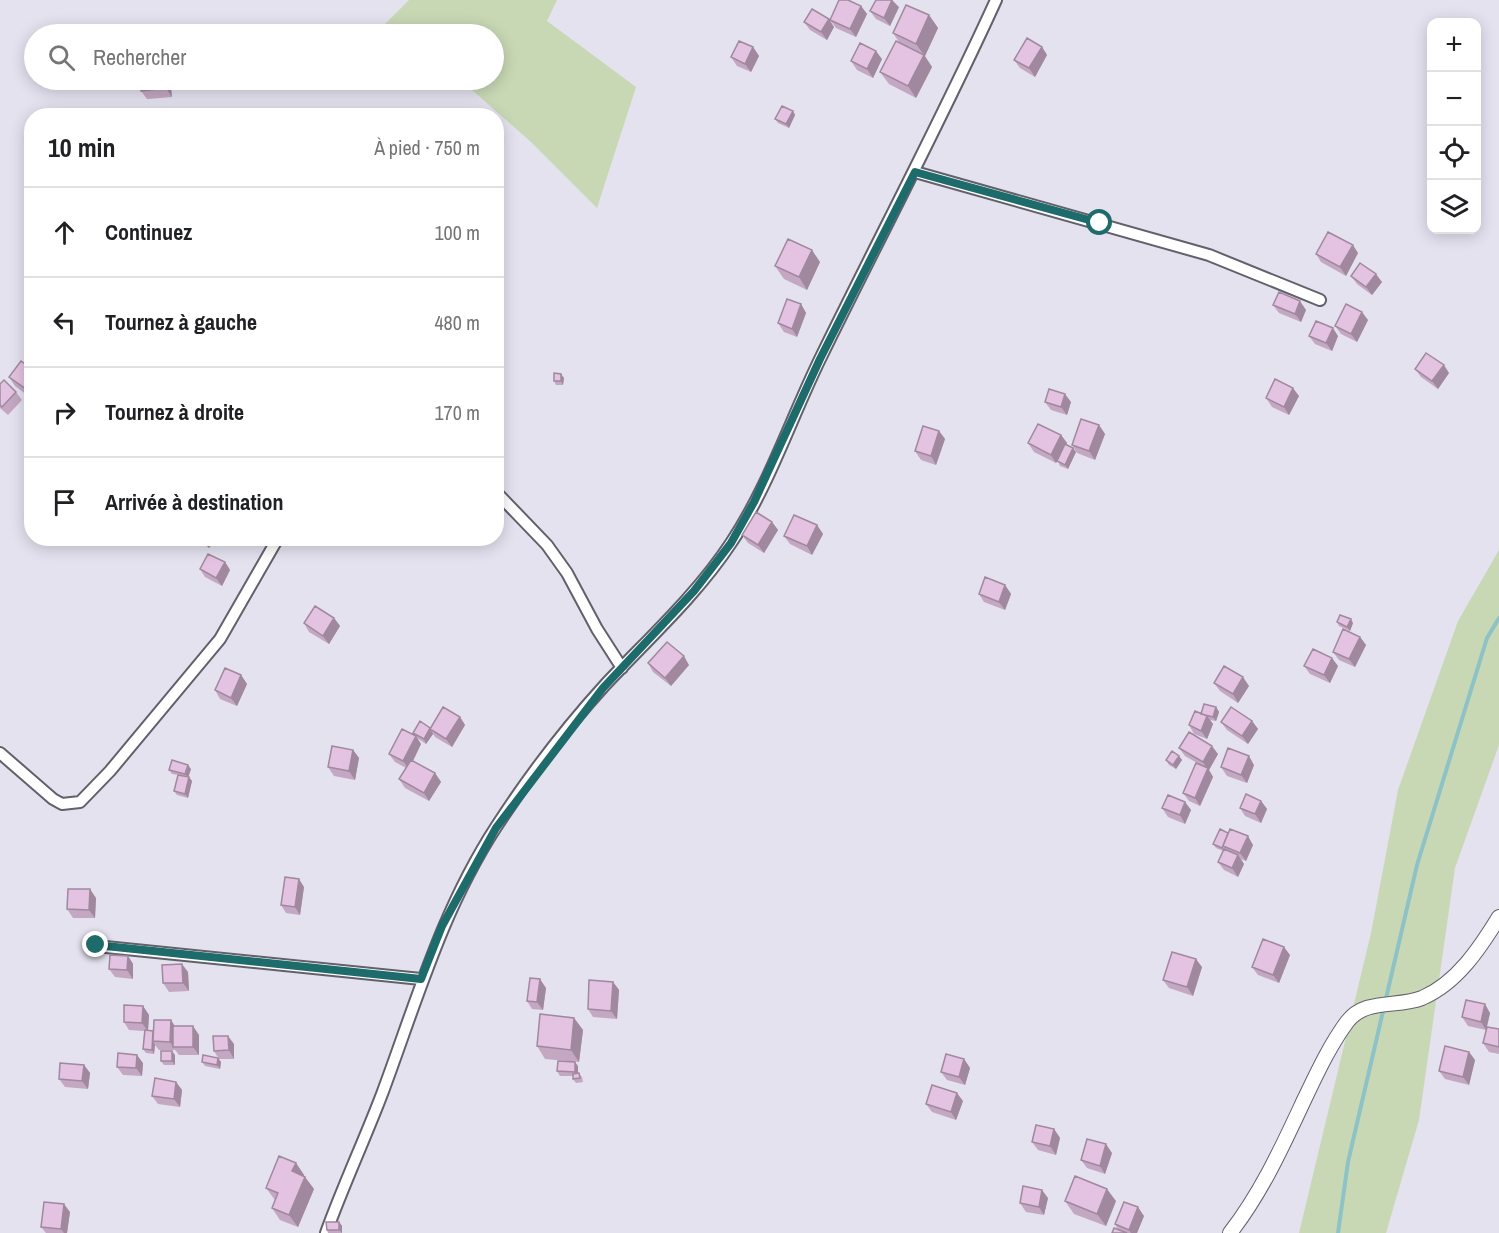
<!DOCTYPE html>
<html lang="fr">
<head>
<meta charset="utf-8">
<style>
	:root { --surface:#fff; --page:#f2f2f2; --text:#202124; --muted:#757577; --line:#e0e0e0 }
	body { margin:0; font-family:"Archivo Narrow",sans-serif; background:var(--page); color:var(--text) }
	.controls { position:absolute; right:18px; top:18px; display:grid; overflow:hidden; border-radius:12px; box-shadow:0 3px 15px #0003 }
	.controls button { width:54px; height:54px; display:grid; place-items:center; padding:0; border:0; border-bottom:2px solid var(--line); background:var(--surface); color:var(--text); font:30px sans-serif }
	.stop { position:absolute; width:18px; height:18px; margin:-14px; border:4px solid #1e6b6b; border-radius:50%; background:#fff }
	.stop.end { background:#1e6b6b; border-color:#fff; box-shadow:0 2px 6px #0008 }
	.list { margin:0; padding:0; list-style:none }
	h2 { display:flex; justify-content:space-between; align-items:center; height:78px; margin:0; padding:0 24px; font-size:26px }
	h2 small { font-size:20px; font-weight:400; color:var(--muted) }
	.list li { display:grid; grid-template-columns:39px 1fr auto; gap:18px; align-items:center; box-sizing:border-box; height:90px; padding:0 24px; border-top:2px solid var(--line) }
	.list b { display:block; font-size:22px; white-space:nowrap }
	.list em { font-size:20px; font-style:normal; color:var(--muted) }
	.icon { flex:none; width:33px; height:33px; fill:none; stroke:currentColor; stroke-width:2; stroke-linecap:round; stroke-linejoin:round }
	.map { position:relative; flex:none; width:1499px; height:1233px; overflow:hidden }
	.search { position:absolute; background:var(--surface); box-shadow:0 3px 15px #0003; left:24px; top:24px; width:480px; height:66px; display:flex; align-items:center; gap:15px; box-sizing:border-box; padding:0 21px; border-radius:33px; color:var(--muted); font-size:22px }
	.panel { position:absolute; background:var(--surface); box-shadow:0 3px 15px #0003; left:24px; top:108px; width:480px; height:438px; border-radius:24px }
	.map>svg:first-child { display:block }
	.green { fill:#c8d8b4 }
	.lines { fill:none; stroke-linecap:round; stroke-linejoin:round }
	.stream { stroke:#8dc3c7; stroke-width:4 }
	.minor-casing { stroke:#61606b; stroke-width:14 }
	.tertiary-casing { stroke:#61606b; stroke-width:16 }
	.minor { stroke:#fff; stroke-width:10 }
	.tertiary { stroke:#fff; stroke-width:14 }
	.wall { fill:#c4a7c2 }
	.shaded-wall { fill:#a0889e }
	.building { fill:#e4c2e1; stroke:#a0889e; stroke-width:1.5 }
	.route { stroke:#1e6b6b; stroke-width:8 }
</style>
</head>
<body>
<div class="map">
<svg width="1499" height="1233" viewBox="0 0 1499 1233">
	<rect width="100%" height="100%" fill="#e4e2ef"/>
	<path class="green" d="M409 0H557L547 21 636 87 597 208 532 143 472 90 445 80H494V34H375Z
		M1499 550V745L1455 868 1419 1120 1386 1233H1299L1371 933 1398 790 1458 621Z"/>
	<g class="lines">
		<path class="stream" d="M1338 1233 1348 1162 1417 865 1487 638 1499 618"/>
		<defs>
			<path id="minor" d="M915 172 1209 255 1320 300
				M496 492 547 545 567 573 597 629 622 668
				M0 753 53 799 62 804 80 802 110 771 220 639 278 538
				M96 946 421 979
				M326 1233C343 1186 364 1141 382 1094 416 1003 442 910 496 827 527 779 565 729 604 686 647 640 696 596 731 543 769 486 791 418 821 357 879 238 941 121 996 0"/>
			<path id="tertiary" d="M1230 1233C1262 1192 1283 1145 1305 1098 1317 1073 1330 1045 1347 1022 1365 998 1397 1008 1422 998 1457 983 1480 948 1499 917"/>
		</defs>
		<use href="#minor" class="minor-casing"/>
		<use href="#tertiary" class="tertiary-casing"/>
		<use href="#minor" class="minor"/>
		<use href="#tertiary" class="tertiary"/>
	</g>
	<path class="wall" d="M861 6 867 14 856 37 836 28 830 20Z
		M899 7 890 26 876 19 870 11Z
		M929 15 938 28 925 56 932 67 916 98 889 84 880 72 899 42 893 33Z
		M804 22 834 27 827 40 810 30Z
		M753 47 759 56 751 72 737 66 731 57Z
		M1042 47 1047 55 1035 77 1020 68 1014 60Z
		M882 59 873 78 857 70 851 61Z
		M140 80H170L172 97 147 99 141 91Z
		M236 80H258L257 87 240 85Z
		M793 111 795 115 789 128 778 123 775 119Z
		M1358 253 1346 276 1321 262 1316 254Z
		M820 262 807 290 784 279 775 266Z
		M1351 276 1382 282 1372 295 1357 284Z
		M801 304 806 313 797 337 784 332 778 323Z
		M1273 305 1306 310 1301 322 1279 313Z
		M1368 320 1357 342 1341 334 1335 326Z
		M1309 336H1338L1332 351 1315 344Z
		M21 361 31 398 15 386 9 377Z
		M1415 369 1449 373 1438 389 1421 377Z
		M564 378 563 385H556L554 381Z
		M0 384 16 392 22 400 8 415 0 408Z
		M1299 396 1289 415 1272 407 1266 398Z
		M1045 402H1071L1067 415 1051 410Z
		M1099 425 1105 434 1095 460 1077 453 1072 445Z
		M939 431 945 439 936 465 921 460 915 451Z
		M1061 435 1067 443 1066 444 1076 452 1068 469 1060 466 1058 461 1056 463 1034 452 1028 443Z
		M772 522 778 530 764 553 748 543 742 535Z
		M817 525 823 534 812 555 790 544 784 536Z
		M196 538H216L209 548Z
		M225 562 230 570 222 586 205 577 200 569Z
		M1005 585 1011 594 1005 610 984 602 979 594Z
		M334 618 340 626 329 644 309 632 304 623Z
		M1337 622 1353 623 1350 631 1339 626Z
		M1360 637 1366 645 1355 667 1339 660 1333 652Z
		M648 663 689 665 671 686 653 672Z
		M1304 666H1338L1330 683 1310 674Z
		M241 675 247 684 237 706 220 699 215 690Z
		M1214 683 1249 686 1238 703 1220 691Z
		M1216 707 1219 712 1216 721 1210 720 1213 724 1207 739 1194 734 1189 725 1201 713Z
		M460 717 465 725 452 747 435 737 433 734 426 744 417 738 421 744 413 761 435 773 441 782 429 801 405 788 399 779 406 768 395 762 389 754 415 735 413 733 430 728Z
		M1252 721 1258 729 1248 744 1227 730 1221 722Z
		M1179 748 1218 754 1209 770 1213 777 1200 806 1189 801 1183 793 1199 764 1185 756Z
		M353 750 359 758 355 780 334 776 328 767Z
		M1179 756 1182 760 1176 769 1169 765 1166 760Z
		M1254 765 1247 783 1227 776 1221 767Z
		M191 769 188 777 192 781 188 798 177 795 174 791 178 775 172 774 169 770Z
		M1261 801 1267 809 1261 823 1245 816 1240 808Z
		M1185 802 1191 810 1185 824 1168 817 1162 808Z
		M1213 844 1253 845 1246 861 1241 859 1244 864 1238 877 1224 870 1218 862 1223 851 1216 848Z
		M304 887 300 915 286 913 281 905Z
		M96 898 95 918H73L67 909Z
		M1290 955 1279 983 1258 975 1252 967Z
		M128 956 133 964V979L115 977 109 969Z
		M1202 967 1193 996 1169 988 1163 980Z
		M188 972 189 991 169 992 163 983Z
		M613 982 619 990 617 1019 593 1017 588 1009Z
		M546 988 543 1010 532 1009 527 1001Z
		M143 1006 149 1015 148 1030 153 1031 171 1020 175 1026 199 1035V1055H179L175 1050H159L155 1045 154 1054 146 1053 143 1049 144 1031 129 1030 124 1022Z
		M1490 1013 1487 1027 1499 1029V1054L1489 1052 1483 1043 1486 1030 1468 1026 1462 1017Z
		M574 1018 583 1030 579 1062 545 1059 537 1046Z
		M234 1044V1059H219L214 1051Z
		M1469 1052 1475 1060 1469 1085 1445 1079 1439 1071Z
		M175 1055V1065H164L161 1061Z
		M218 1058 221 1062 220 1069 205 1066 202 1062Z
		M964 1059 970 1068 965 1085 947 1080 941 1072Z
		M143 1063 142 1076 123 1075 117 1067Z
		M84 1065 90 1073 88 1089 65 1087 59 1079Z
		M578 1066V1073L582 1077 583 1082 576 1083 573 1079V1076H560L557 1071Z
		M176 1082 182 1090 180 1107 158 1104 152 1096Z
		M963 1101 956 1120 932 1112 926 1104Z
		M1054 1129 1060 1138 1056 1155 1038 1150 1032 1142Z
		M1112 1153 1105 1174 1087 1168 1081 1160Z
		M296 1163 304 1175V1176L314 1189 298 1227 280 1220 272 1208 275 1200 266 1188Z
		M1048 1198 1044 1215 1026 1212 1020 1203Z
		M1065 1201H1116L1106 1226 1074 1214Z
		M70 1212 67 1233H46L41 1227Z
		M1144 1216 1137 1233H1112L1118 1230 1115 1224Z
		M339 1222 342 1226V1233H328L327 1230Z"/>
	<path class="shaded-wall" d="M892 0 899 7 890 26 884 18Z
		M861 6 867 14 856 37 850 29Z
		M929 15 938 28 925 56 916 44Z
		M829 19 834 27 827 40 821 32Z
		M753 47 759 56 751 72 745 64Z
		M1042 47 1047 55 1035 77 1029 68Z
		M876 51 882 59 873 78 867 69Z
		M924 55 932 67 916 98 908 86Z
		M165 80H170L172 97 166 88Z
		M251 80H258L257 87Z
		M793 111 795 115 789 128 786 124Z
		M1353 245 1358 253 1346 276 1340 267Z
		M812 250 820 262 807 290 799 277Z
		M1376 274 1382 282 1372 295 1366 287Z
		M1300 301 1306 310 1301 322 1295 314Z
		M801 304 806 313 797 337 792 329Z
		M1362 312 1368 320 1357 342 1351 334Z
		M1333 328 1338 336 1332 351 1326 343Z
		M1444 365 1449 373 1438 389 1432 381Z
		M561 374 564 378 563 385 561 381Z
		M32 381 31 398 26 389Z
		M1293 388 1299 396 1289 415 1284 407Z
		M1065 394 1071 402 1067 415 1061 407Z
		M1099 425 1105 434 1095 460 1089 451Z
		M939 431 945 439 936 465 931 456Z
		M1061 435 1067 443 1056 463 1051 455Z
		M1073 448 1076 452 1068 469 1065 465Z
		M772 522 778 530 764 553 758 545Z
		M817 525 823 534 812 555 807 546Z
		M140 538H147L143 543Z
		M204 538H216L209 548 203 540Z
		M225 562 230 570 222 586 216 578Z
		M1005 585 1011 594 1005 610 999 602Z
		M334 618 340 626 329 644 323 636Z
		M1351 619 1353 623 1350 631 1347 627Z
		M1360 637 1366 645 1355 667 1349 659Z
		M684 656 689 665 671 686 665 678Z
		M1332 658 1338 666 1330 683 1324 675Z
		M241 675 247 684 237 706 231 698Z
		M1243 677 1249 686 1238 703 1233 694Z
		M1216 707 1219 712 1216 721 1213 717Z
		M1207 716 1213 724 1207 739 1201 731Z
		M460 717 465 725 452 747 446 739Z
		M1252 721 1258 729 1248 744 1242 736Z
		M430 729 433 734 426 744 424 739Z
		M416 736 421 744 409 769 403 761Z
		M1212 746 1218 754 1209 770 1213 777 1200 806 1195 798 1207 769 1203 762Z
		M353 750 359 758 355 780 349 771Z
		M1179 756 1182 760 1176 769 1173 765Z
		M1249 756 1254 765 1247 783 1241 775Z
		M188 765 191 769 188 778 185 774Z
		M435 773 441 782 429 801 424 793Z
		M189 777 192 781 188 798 185 794Z
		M1261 801 1267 809 1261 823 1255 814Z
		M1185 802 1191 810 1185 824 1180 815Z
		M1248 836 1253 845 1246 861 1240 853Z
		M1238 855 1244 864 1238 877 1232 868Z
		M299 879 304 887 300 915 295 907Z
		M90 889 96 898 95 918 89 910Z
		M1284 947 1290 955 1279 983 1273 975Z
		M128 956 133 964V979L127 970Z
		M1196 959 1202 967 1193 996 1187 987Z
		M182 964 188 972 189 991 183 983Z
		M540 979 546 988 543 1010 537 1002Z
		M613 982 619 990 617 1019 611 1011Z
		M1485 1004 1490 1013 1486 1030 1481 1022Z
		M143 1006 149 1015 148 1031 142 1023Z
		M574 1018 583 1030 579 1062 571 1050Z
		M171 1020 176 1029 173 1047 175 1050 170 1042Z
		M193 1026 199 1035V1055L193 1047Z
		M153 1031V1041L155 1045 154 1054 152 1050Z
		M228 1036 234 1044V1059L229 1050Z
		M172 1051 175 1055V1065L172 1061Z
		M1469 1052 1475 1060 1469 1085 1463 1077Z
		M137 1055 143 1063 142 1076 136 1068Z
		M218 1058 221 1062 220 1069 217 1065Z
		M964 1059 970 1068 965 1085 959 1077Z
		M575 1062 578 1066V1076L575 1072Z
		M84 1065 90 1073 88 1089 82 1081Z
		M176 1082 182 1090 180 1107 174 1099Z
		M957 1093 963 1101 956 1120 951 1112Z
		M1054 1129 1060 1138 1056 1155 1050 1146Z
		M1106 1144 1112 1153 1105 1174 1100 1166Z
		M296 1163 304 1175 301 1184 292 1171Z
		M305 1177 314 1189 298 1227 289 1215Z
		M1107 1189 1116 1201 1106 1226 1097 1214Z
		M1042 1190 1048 1198 1044 1215 1039 1207Z
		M64 1204 70 1212 67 1233H64L61 1229Z
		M1138 1207 1144 1216 1137 1233H1131L1129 1230Z
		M339 1222 342 1226V1233L339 1230Z"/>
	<path class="building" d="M839 0H848L861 6 850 29 830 20Z
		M876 0H892L884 18 870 11Z
		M906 5 929 15 916 44 893 33Z
		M812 9 829 19 821 32 804 22Z
		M1027 38 1042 47 1029 68 1014 60Z
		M739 41 753 47 745 64 731 57Z
		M896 41 924 55 908 86 880 72Z
		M860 43 876 51 867 69 851 61Z
		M140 80H165L166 88 141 91Z
		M782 106 793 111 786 124 775 119Z
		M1328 232 1353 245 1340 267 1316 254Z
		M788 239 812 250 799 277 775 266Z
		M1360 263 1376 274 1366 287 1351 276Z
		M1279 292 1300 301 1295 314 1273 305Z
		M787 299 801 304 792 329 778 323Z
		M1346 304 1362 312 1351 334 1335 326Z
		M1316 321 1333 328 1326 343 1309 336Z
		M1426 353 1444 365 1432 381 1415 369Z
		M21 361 32 369V381L26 389 9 377Z
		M554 373 561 374V381H554Z
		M1275 379 1293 388 1284 407 1266 398Z
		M4 380 16 392 2 407 0 405V384Z
		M1049 389 1065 394 1061 407 1045 402Z
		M1081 419 1099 425 1089 451 1072 445Z
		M1038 424 1061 435 1051 455 1028 443Z
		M923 426 939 431 931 456 915 451Z
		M1065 444 1073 448 1065 465 1057 461Z
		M756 512 772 522 758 545 742 535Z
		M794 515 817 525 807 546 784 536Z
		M208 554 225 562 216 578 200 569Z
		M985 577 1005 585 999 602 979 594Z
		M315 606 334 618 323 636 304 623Z
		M1340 615 1351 619 1347 627 1337 622Z
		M1343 629 1360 637 1349 659 1333 652Z
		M667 642 684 656 665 678 648 663Z
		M1313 649 1332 658 1324 675 1304 666Z
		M1224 666 1243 677 1233 694 1214 683Z
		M225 668 241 675 231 698 215 690Z
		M1204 704 1216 707 1213 717 1201 714Z
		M443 707 460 717 446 739 430 729Z
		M1231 707 1252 721 1242 736 1221 722Z
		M1195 711 1207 716 1201 731 1189 725Z
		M420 721 430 728 424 739 413 733Z
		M402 729 416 736 403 761 389 754Z
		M1189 732 1212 746 1203 762 1179 748Z
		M332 746 353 750 349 771 328 767Z
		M1228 748 1249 756 1241 775 1221 767Z
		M1172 751 1179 756 1173 765 1166 760Z
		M172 760 188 765 185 774 169 770Z
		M411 760 435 773 424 793 399 779Z
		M1196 763 1208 768 1195 798 1183 793Z
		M178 775 189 777 185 794 174 791Z
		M1246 794 1261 801 1255 814 1240 808Z
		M1168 795 1185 802 1180 815 1162 808Z
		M1220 829 1228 833 1222 848 1213 844Z
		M1230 829 1248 836 1240 853 1223 846Z
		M1224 849 1238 855 1232 868 1218 862Z
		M285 877 299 879 295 907 281 905Z
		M68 889H90L89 910 67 909Z
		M1263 939 1284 947 1273 975 1252 967Z
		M1172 952 1196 959 1187 987 1163 980Z
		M110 955 128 956 127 970 109 969Z
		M182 964 183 983H163L162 965Z
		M530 978 540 979 537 1002 527 1001Z
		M589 980 613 982 611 1011 588 1009Z
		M1466 1000 1485 1004 1481 1022 1462 1017Z
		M124 1005 143 1006 142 1023 124 1022Z
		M540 1014 574 1018 571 1050 537 1046Z
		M154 1020H171L170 1042 153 1041Z
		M173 1026H193V1047H173Z
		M1487 1027 1499 1029V1047L1483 1043Z
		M145 1030 153 1031 152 1050 143 1049Z
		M213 1036H228L229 1050 214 1051Z
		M1445 1046 1469 1052 1463 1077 1439 1071Z
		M161 1051H172V1061H161Z
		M118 1053 137 1055 136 1068 117 1067Z
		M946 1054 964 1059 959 1077 941 1072Z
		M203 1055 218 1058 217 1065 202 1062Z
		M558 1061 575 1062V1072L557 1071Z
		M60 1063 84 1065 82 1081 59 1079Z
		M579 1073 580 1078 573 1079V1074Z
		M155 1078 176 1082 174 1099 152 1096Z
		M932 1085 957 1093 951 1112 926 1104Z
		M1036 1125 1054 1129 1050 1146 1032 1142Z
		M1087 1139 1106 1144 1100 1166 1081 1160Z
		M279 1156 296 1163 292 1171 305 1177 289 1215 272 1208 278 1193 266 1188Z
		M1075 1176 1107 1189 1097 1214 1065 1201Z
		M1023 1186 1042 1190 1039 1207 1020 1203Z
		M44 1202 64 1204 61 1229 41 1227Z
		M1124 1202 1138 1207 1129 1230 1115 1224Z
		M326 1222H339V1230H327Z
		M1114 1228 1127 1233H1112Z"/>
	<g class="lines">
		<path class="route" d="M96 945 421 979 442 926 496 828 603 688 694 591 731 543 754 502 820 359 915 172 1100 223"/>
	</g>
</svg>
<div class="controls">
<button>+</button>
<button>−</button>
<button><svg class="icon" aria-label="locate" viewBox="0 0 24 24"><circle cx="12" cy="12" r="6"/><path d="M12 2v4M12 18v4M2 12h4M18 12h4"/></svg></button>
<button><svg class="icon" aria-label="layers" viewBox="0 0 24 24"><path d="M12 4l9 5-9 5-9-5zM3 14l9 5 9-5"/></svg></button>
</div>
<div class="stop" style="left:1100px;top:223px"></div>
<div class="stop end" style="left:96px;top:945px"></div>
<div class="search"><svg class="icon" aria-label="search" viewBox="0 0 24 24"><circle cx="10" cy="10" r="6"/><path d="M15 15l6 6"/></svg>Rechercher</div>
<section class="panel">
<h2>10 min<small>À pied · 750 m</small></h2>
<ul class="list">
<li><svg class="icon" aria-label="ahead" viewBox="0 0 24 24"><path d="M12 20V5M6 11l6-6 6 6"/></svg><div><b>Continuez</b></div><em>100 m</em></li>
<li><svg class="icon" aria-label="left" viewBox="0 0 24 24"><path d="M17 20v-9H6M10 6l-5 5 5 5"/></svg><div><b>Tournez à gauche</b></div><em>480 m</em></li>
<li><svg class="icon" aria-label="right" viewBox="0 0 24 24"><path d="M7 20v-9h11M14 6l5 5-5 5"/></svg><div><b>Tournez à droite</b></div><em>170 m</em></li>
<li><svg class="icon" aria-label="arrive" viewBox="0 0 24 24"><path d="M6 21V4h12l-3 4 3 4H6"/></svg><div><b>Arrivée à destination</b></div></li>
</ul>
</section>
</div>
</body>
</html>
